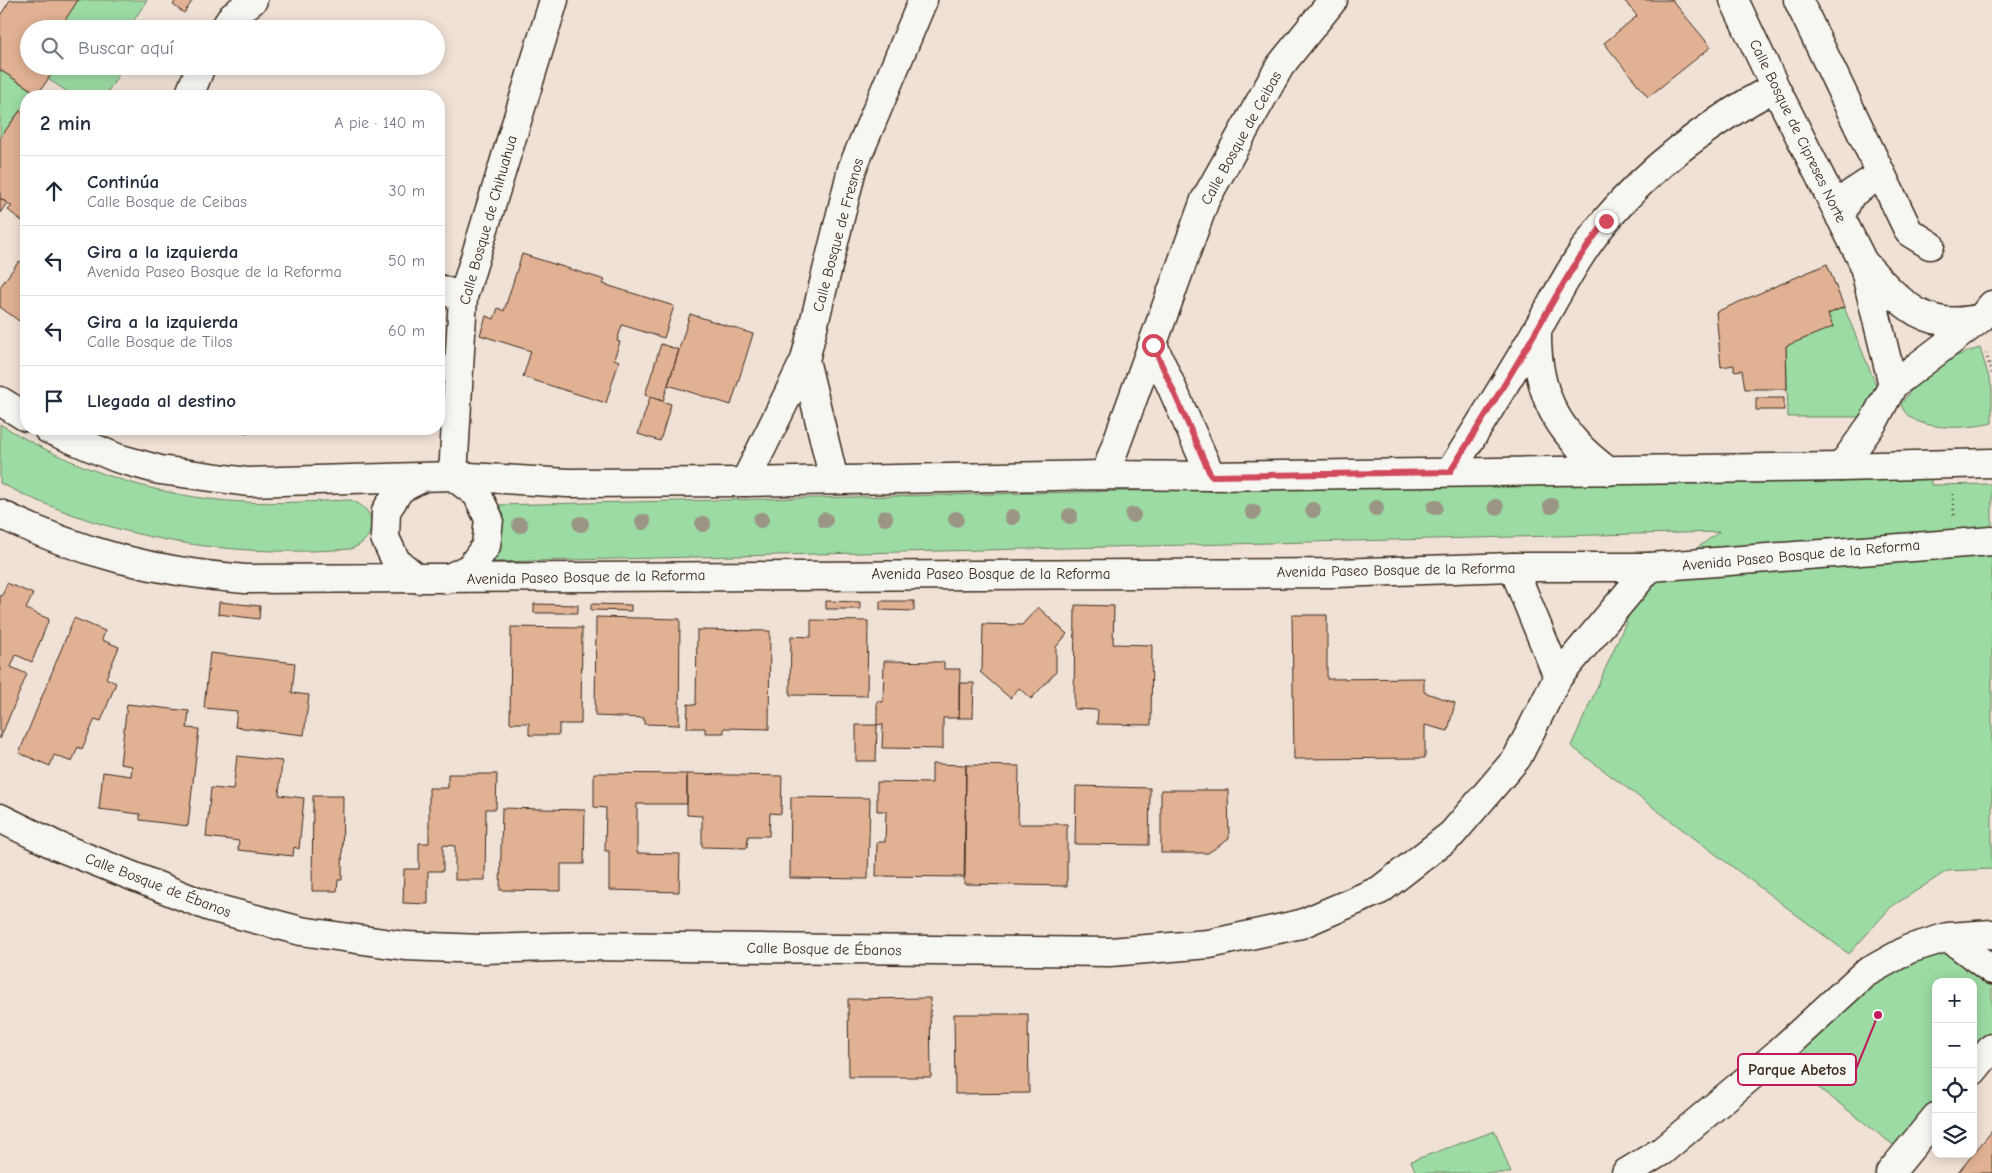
<!DOCTYPE html>
<html lang="es">
<head>
<meta charset="utf-8">
<style>
	:root { --surface:#fff; --page:#f6f6f7; --text:#1f2937; --muted:#747a83; --line:#e0e1e3 }
	body { margin:0; font-family:"Comic Neue",sans-serif; background:var(--page); color:var(--text) }
	.controls { position:absolute; right:15px; bottom:15px; display:grid; overflow:hidden; border-radius:10px; box-shadow:0 2px 12px #0003 }
	.controls button { width:45px; height:45px; display:grid; place-items:center; padding:0; border:0; border-bottom:1px solid var(--line); background:var(--surface); color:var(--text); font:25px sans-serif }
	.stop { position:absolute; width:15px; height:15px; margin:-11px; border:4px solid #d1495b; border-radius:50%; background:#fff }
	.stop.end { background:#d1495b; border-color:#fff; box-shadow:0 1px 5px #0008 }
	.list { margin:0; padding:0; list-style:none }
	h2 { display:flex; justify-content:space-between; align-items:center; height:65px; margin:0; padding:0 20px; font-size:21px }
	h2 small { font-size:16px; font-weight:400; color:var(--muted) }
	.list li { display:grid; grid-template-columns:32px 1fr auto; gap:15px; align-items:center; box-sizing:border-box; height:70px; padding:0 20px; border-top:1px solid var(--line) }
	.list b { display:block; font-size:19px; white-space:nowrap }
	.list p { margin:0; font-size:16px; white-space:nowrap; color:var(--muted) }
	.list em { font-size:16px; font-style:normal; color:var(--muted) }
	.icon { flex:none; width:28px; height:28px; fill:none; stroke:currentColor; stroke-width:2; stroke-linecap:round; stroke-linejoin:round }
	.map { position:relative; flex:none; width:1992px; height:1173px; overflow:hidden }
	.search { position:absolute; background:var(--surface); box-shadow:0 2px 12px #0003; left:20px; top:20px; width:425px; height:55px; display:flex; align-items:center; gap:12px; box-sizing:border-box; padding:0 18px; border-radius:28px; color:var(--muted); font-size:19px }
	.panel { position:absolute; background:var(--surface); box-shadow:0 2px 12px #0003; left:20px; top:90px; width:425px; height:345px; border-radius:20px }
	.map>svg:first-child { display:block }
	.green { fill:#9cdba4; stroke:#6c8261 }
	.building { fill:#e1b193; stroke:#3b2a1e }
	.lines { fill:none; stroke-linecap:round; stroke-linejoin:round }
	.minor-casing { stroke:#3b2a1e; stroke-width:31 }
	.major-casing { stroke:#3b2a1e; stroke-width:31 }
	.path { stroke:#3b2a1e; stroke-width:3; stroke-dasharray:1 4; stroke-linecap:butt }
	.minor { stroke:#f6f6f2; stroke-width:28 }
	.major { stroke:#f6f6f2; stroke-width:28 }
	.tree { fill:#9a9584 }
	.route { stroke:#d1495b; stroke-width:6 }
	.labels { text-anchor:middle; dominant-baseline:central; stroke-width:4.5; stroke-linejoin:round; paint-order:stroke }
	.street-label { font-size:15px; fill:#3b2a1e; stroke:#f6f6f2 }
	.leader { fill:none; stroke:#c2185b; stroke-width:2 }
	.callout-dot { fill:#c2185b; stroke:#f6f6f2; stroke-width:2 }
	.callout { fill:#f6f6f2; stroke:#c2185b; stroke-width:2 }
	.callout-label { font-size:16px; text-anchor:middle; font-weight:bold; fill:#3b2a1e }
</style>
</head>
<body>
<div class="map">
<svg width="1992" height="1173" viewBox="0 0 1992 1173">
	<rect width="100%" height="100%" fill="#f0e1d6"/>
	<filter id="ink" filterUnits="userSpaceOnUse"><feTurbulence type="fractalNoise" baseFrequency=".02" numOctaves="2"/><feDisplacementMap in="SourceGraphic" scale="10" xChannelSelector="R" yChannelSelector="G"/><feConvolveMatrix kernelMatrix="1 2 1 2 8 2 1 2 1" color-interpolation-filters="sRGB"/></filter>
	<g filter="url(#ink)">
		<path class="green" d="M78 0H147L128 29H72L63 23Z
			M57 66H124L105 96H74L48 79Z
			M0 70 34 92 30 96H26V102L0 138Z
			M1844 307 1876 385 1863 417H1788L1786 346 1828 314Z
			M1980 348 1992 388V423C1969 429 1908 433 1901 404 1921 375 1945 357 1980 348Z
			M0 424C72 469 159 498 244 502 280 504 315 501 350 500 379 509 378 539 351 549 226 558 112 540 0 483Z
			M1931 473V485L1992 484V869L1947 871 1891 907 1849 954 1571 746 1634 604 1671 567 1719 532 492 562 496 505Z
			M1948 937 1992 970V1048L1973 1071V982H1936V1117L1905 1154 1776 1055 1864 974Z
			M1495 1131 1511 1173H1416L1411 1161Z"/>
		<path class="building" d="M10 0H78L63 23 72 29H29V66H57L38 94 0 70V16Z
			M176 0H193L184 13 173 5Z
			M1624 0H1672L1711 47 1648 97 1604 43 1637 16Z
			M20 111 26 116V224L8 210 12 206 0 198V138Z
			M0 198 7 203 0 213Z
			M522 254 605 280 603 284 674 306 664 338 622 325 617 341 620 342 614 359 619 361 606 403 523 377 531 351 480 335 486 316 494 319 498 308 504 311Z
			M19 261 26 266V326L0 307V287Z
			M1827 264 1844 307 1828 314 1833 327 1786 346 1787 389H1745L1742 370 1734 371V365L1721 367 1716 312Z
			M690 314 753 334 731 405 668 385Z
			M661 344 679 350 663 401 645 395Z
			M650 397 671 404 660 441 638 434Z
			M1756 398H1784V410H1756Z
			M233 429H248L247 433Z
			M7 583 33 594 26 609 49 619 32 662 16 655 11 667 27 674 0 739V595L2 596Z
			M826 601 860 602V609H826Z
			M880 601H914V611L880 610Z
			M219 602 260 606 259 619 218 614Z
			M534 604 578 605V613H534Z
			M591 604 631 605V611L591 610Z
			M1075 605 1114 606 1113 644 1152 645 1151 725 1097 724 1098 710 1074 709Z
			M1038 607 1067 634 1056 647V672L1031 699 1019 688 1010 698 980 672 982 670 983 624 1022 625Z
			M1292 615H1327V679L1424 678V692L1455 703 1448 731 1425 725V758L1294 759Z
			M596 617 680 619 679 725 644 724V718L595 716Z
			M74 618 105 631 102 640 119 647 106 678 116 683 101 721 95 719 82 749 78 747 72 762 54 755 50 766 19 753Z
			M811 620 868 621 867 696 790 695 791 636 811 637Z
			M511 627 582 628 581 724H559V735H529V723H510Z
			M697 630 770 631 769 729 724 728V733H705V728H687L688 704 696 705Z
			M210 653 295 663 292 693 309 695 304 735 235 727 237 711 204 708Z
			M884 661 944 662V669H960L959 718H943V749L882 748 883 724 877 725V701L883 702Z
			M959 683H974L973 718H959Z
			M127 704 189 711 187 728 199 729 188 826 140 820V814L99 809 103 772 131 776 132 766 120 764Z
			M856 725H877L876 761H856Z
			M237 756 282 761 279 795 304 798 299 849 294 847 293 856 238 850 239 841 206 837 211 788 233 790Z
			M932 764 966 765 965 877 876 876 877 842H885L886 811H877V782L932 783Z
			M966 765 1019 766 1018 824H1067V886L964 884Z
			M594 773 687 774V804H637V853L680 854 679 892 609 890V851H605L606 808 594 807Z
			M448 774H497L496 809H486L485 880H455V846L443 845V871H428V904L403 903 404 869H419V843H429V788H448Z
			M687 774 782 776 781 814 770 813 769 836H748L747 848 702 847V816L687 815Z
			M1076 786 1150 788 1149 845 1075 844Z
			M1161 790H1228L1229 839 1208 853H1161Z
			M313 796H343L342 880H338L337 891H312Z
			M791 797 870 798 868 879 790 878Z
			M502 808 585 810 584 864H561V891L500 890Z
			M930 998 931 1077H849L848 999Z
			M954 1014H1028L1029 1093 955 1094Z
			M1992 1131V1173H1958L1973 1154Z"/>
		<g class="lines">
			<defs>
				<path id="minor" d="M1734 0 1775 87 1863 262 1893 385
					M1798 0 1909 232 1930 245
					M224 29 232 17 253 0
					M189 96 201 66
					M1840 217 1851 194 1880 175
					M1864 263C1899 301 1924 333 1981 318
					M439 289 463 297
					M1537 331C1536 393 1557 434 1608 471
					M1153 345 1211 476
					M805 360 834 480
					M1841 467 1874 421 1893 385 1981 318 1992 305
					M1450 472C1479 426 1508 380 1535 333 1558 294 1577 255 1606 220 1653 164 1710 122 1775 87
					M1105 475 1205 200 1280 66 1333 0
					M453 476 463 297 554 0
					M745 482 805 360 852 169 923 0
					M1513 567 1558 677
					M0 818 57 846 210 907 301 931 405 946 482 949 587 946 1110 952 1209 944 1301 924 1380 890 1452 834 1517 758 1558 677 1650 567
					M1948 937 1992 934
					M1973 1071 1992 1048
					M1626 1173 1662 1151 1776 1055 1864 974 1909 949 1948 937 1992 970
					M1890 1173 1936 1117"/>
				<path id="major" d="M0 401 26 417
					M48 429 117 458 160 470 248 482 453 476 568 483 745 482 1105 475 1211 476 1841 467 1992 463
					M0 514C80 553 156 572 245 579L1336 573 1513 567H1650L1992 541
					M418 579 396 561 385 538 386 511 400 489 422 478
					M447 579 470 568 486 546 489 519 477 494 453 476"/>
			</defs>
			<use href="#minor" class="minor-casing"/>
			<use href="#major" class="major-casing"/>
			<path class="path" d="M1986 353 1992 374
				M1953 494 1954 515"/>
			<use href="#minor" class="minor"/>
			<use href="#major" class="major"/>
		</g>
		<g class="tree">
			<circle cx="1551" cy="506" r="8"/>
			<circle cx="1435" cy="507" r="8"/>
			<circle cx="1496" cy="507" r="8"/>
			<circle cx="1376" cy="508" r="8"/>
			<circle cx="1313" cy="510" r="8"/>
			<circle cx="1253" cy="512" r="8"/>
			<circle cx="1133" cy="515" r="8"/>
			<circle cx="1070" cy="516" r="8"/>
			<circle cx="1012" cy="517" r="8"/>
			<circle cx="885" cy="518" r="8"/>
			<circle cx="956" cy="519" r="8"/>
			<circle cx="761" cy="520" r="8"/>
			<circle cx="825" cy="520" r="8"/>
			<circle cx="643" cy="522" r="8"/>
			<circle cx="581" cy="524" r="8"/>
			<circle cx="703" cy="524" r="8"/>
			<circle cx="520" cy="525" r="8"/>
		</g>
	</g>
	<g class="lines" filter="url(#ink)">
		<path class="route" d="M1153 345 1211 476 1450 472C1479 425 1509 379 1536 331 1559 291 1577 258 1606 221"/>
	</g>
	<g class="labels">
		<g class="street-label">
			<text transform="translate(1798 131) rotate(64)">Calle Bosque de Cipreses Norte</text>
			<text transform="translate(1241 138) rotate(-61)">Calle Bosque de Ceibas</text>
			<text transform="translate(488 220) rotate(-74)">Calle Bosque de Chihuahua</text>
			<text transform="translate(838 235) rotate(-75)">Calle Bosque de Fresnos</text>
			<text transform="translate(1801 555) rotate(-5)">Avenida Paseo Bosque de la Reforma</text>
			<text transform="translate(1396 570) rotate(-1)">Avenida Paseo Bosque de la Reforma</text>
			<text x="991" y="574">Avenida Paseo Bosque de la Reforma</text>
			<text transform="translate(586 577) rotate(-1)">Avenida Paseo Bosque de la Reforma</text>
			<text transform="translate(158 885) rotate(21)">Calle Bosque de Ébanos</text>
			<text transform="translate(824 949) rotate(1)">Calle Bosque de Ébanos</text>
		</g>
	</g>
	<path class="leader" d="M1878 1015L1856 1069"/>
	<circle class="callout-dot" cx="1878" cy="1015" r="5"/>
	<rect class="callout" x="1738" y="1054" width="118" height="31" rx="5"/>
	<g class="callout-label">
		<text x="1797" y="1075">Parque Abetos</text>
	</g>
</svg>
<div class="controls">
<button>+</button>
<button>−</button>
<button><svg class="icon" aria-label="locate" viewBox="0 0 24 24"><circle cx="12" cy="12" r="6"/><path d="M12 2v4M12 18v4M2 12h4M18 12h4"/></svg></button>
<button><svg class="icon" aria-label="layers" viewBox="0 0 24 24"><path d="M12 4l9 5-9 5-9-5zM3 14l9 5 9-5"/></svg></button>
</div>
<div class="stop" style="left:1153px;top:345px"></div>
<div class="stop end" style="left:1606px;top:221px"></div>
<div class="search"><svg class="icon" aria-label="search" viewBox="0 0 24 24"><circle cx="10" cy="10" r="6"/><path d="M15 15l6 6"/></svg>Buscar aquí</div>
<section class="panel">
<h2>2 min<small>A pie · 140 m</small></h2>
<ul class="list">
<li><svg class="icon" aria-label="ahead" viewBox="0 0 24 24"><path d="M12 20V5M6 11l6-6 6 6"/></svg><div><b>Continúa</b><p>Calle Bosque de Ceibas</p></div><em>30 m</em></li>
<li><svg class="icon" aria-label="left" viewBox="0 0 24 24"><path d="M17 20v-9H6M10 6l-5 5 5 5"/></svg><div><b>Gira a la izquierda</b><p>Avenida Paseo Bosque de la Reforma</p></div><em>50 m</em></li>
<li><svg class="icon" aria-label="left" viewBox="0 0 24 24"><path d="M17 20v-9H6M10 6l-5 5 5 5"/></svg><div><b>Gira a la izquierda</b><p>Calle Bosque de Tilos</p></div><em>60 m</em></li>
<li><svg class="icon" aria-label="arrive" viewBox="0 0 24 24"><path d="M6 21V4h12l-3 4 3 4H6"/></svg><div><b>Llegada al destino</b></div></li>
</ul>
</section>
</div>
</body>
</html>
